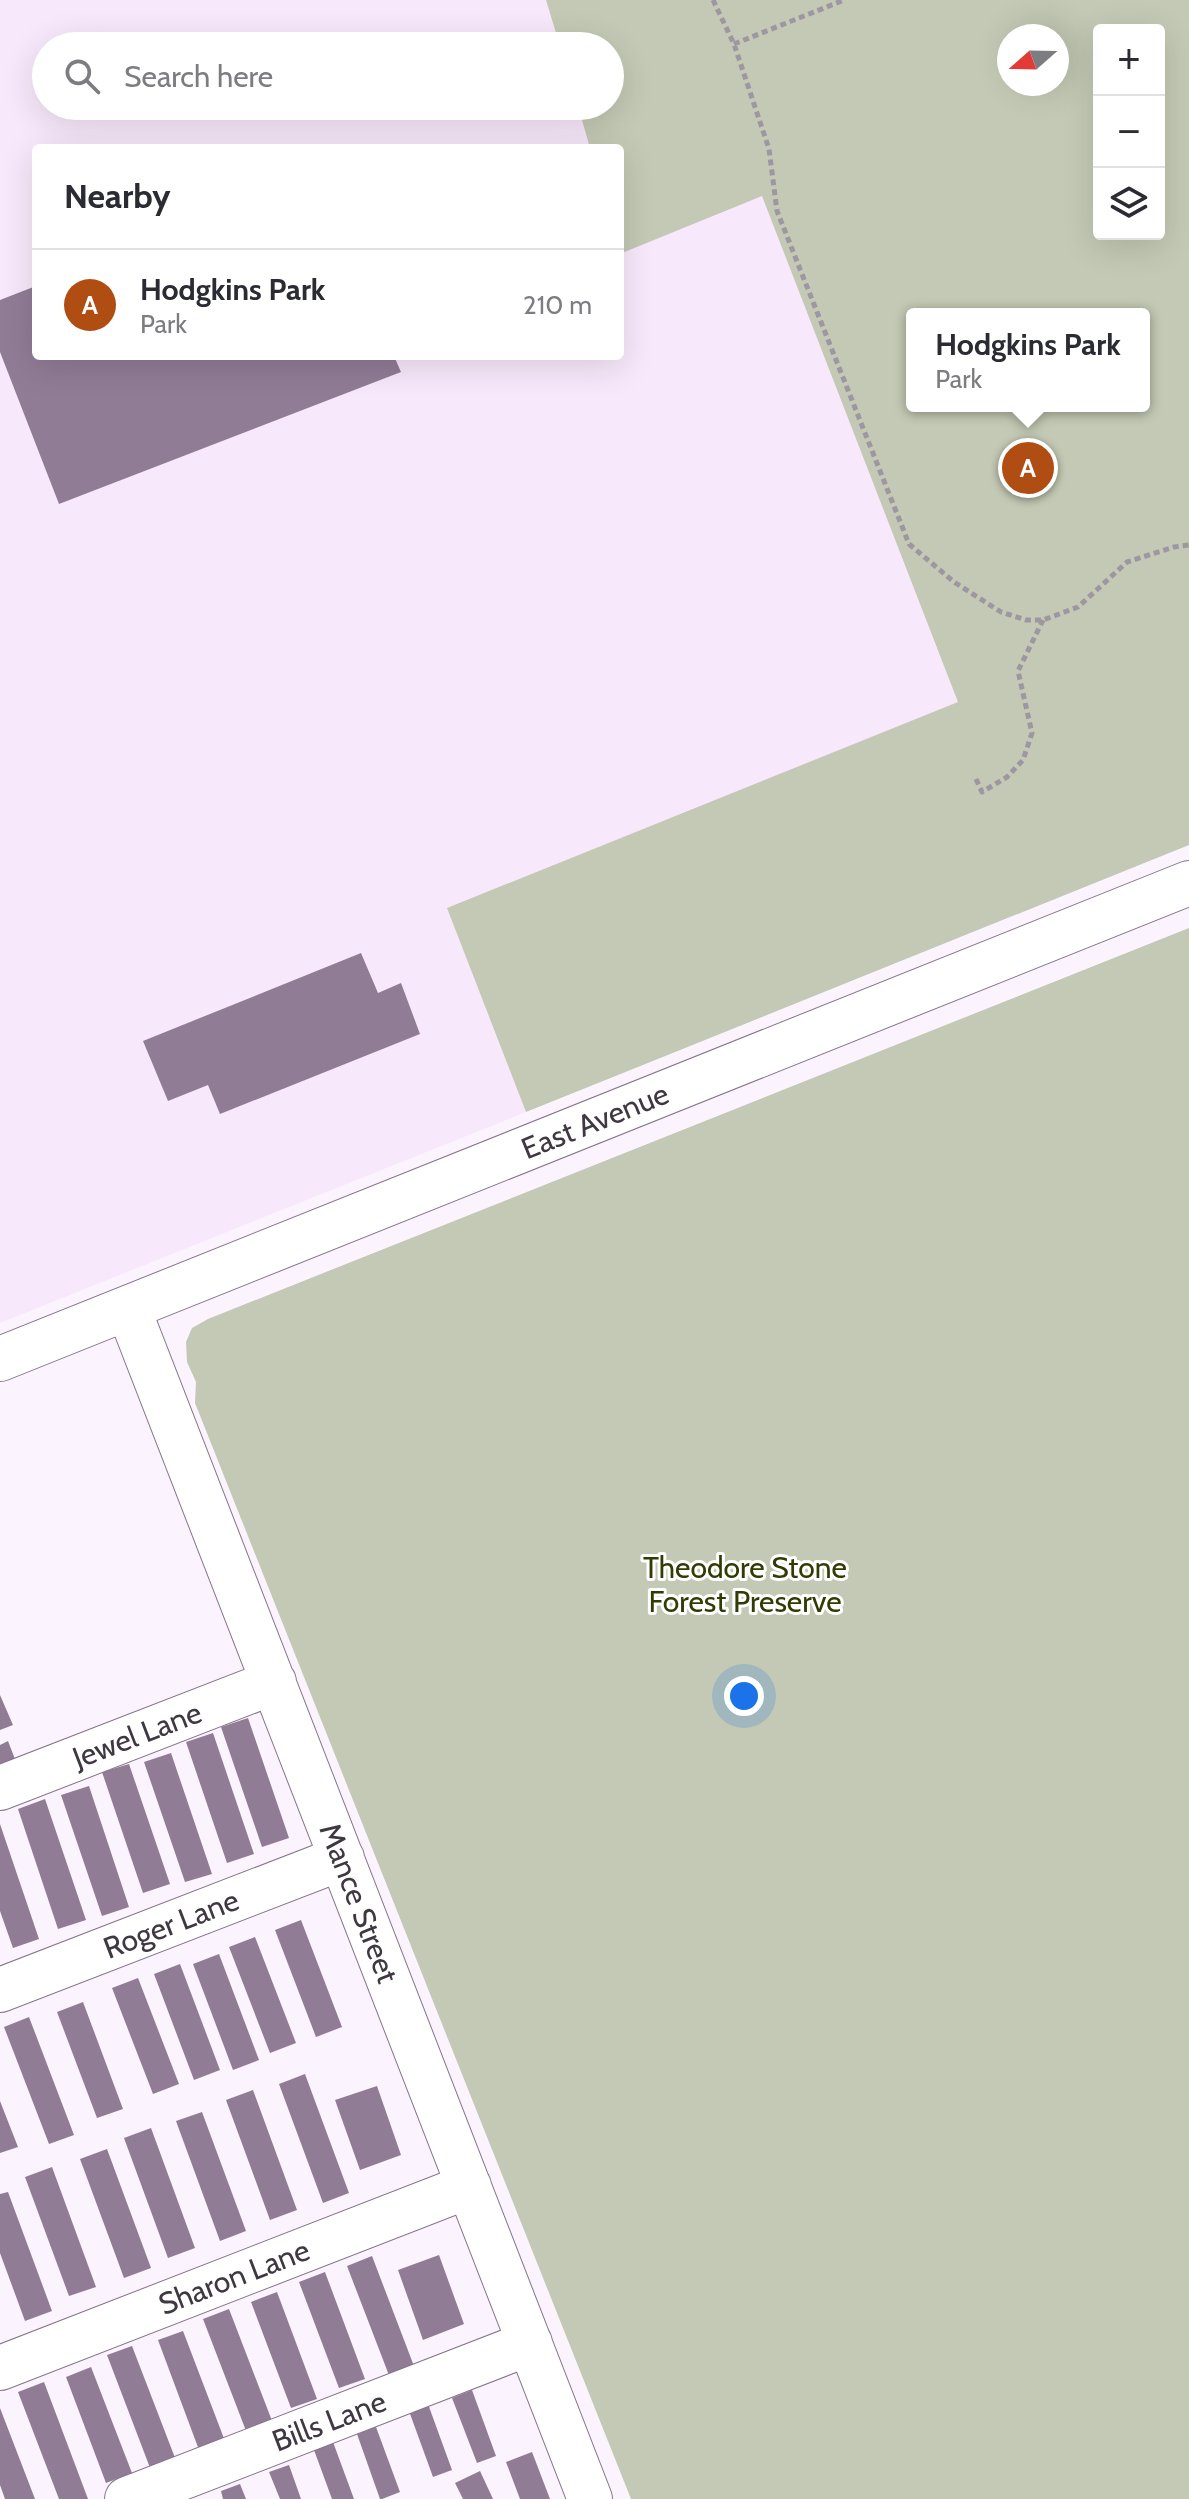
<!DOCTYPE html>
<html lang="en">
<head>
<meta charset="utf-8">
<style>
	:root { --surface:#fff; --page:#f2f2f3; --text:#2b2b33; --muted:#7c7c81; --line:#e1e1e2; --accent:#af4d13 }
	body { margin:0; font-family:Cabin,sans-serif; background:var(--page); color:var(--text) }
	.controls { position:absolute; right:24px; top:24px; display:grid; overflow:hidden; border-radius:8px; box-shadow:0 8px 32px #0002 }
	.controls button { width:72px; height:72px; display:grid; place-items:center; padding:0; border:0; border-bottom:2px solid var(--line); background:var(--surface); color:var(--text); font:40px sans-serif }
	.compass { position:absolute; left:997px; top:24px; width:72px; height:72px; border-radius:50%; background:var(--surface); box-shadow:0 8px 32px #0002; rotate:250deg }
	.you { position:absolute; left:744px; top:1696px; width:28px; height:28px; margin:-20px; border:6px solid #fff; border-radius:50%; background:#1a73e8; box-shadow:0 0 0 12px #1a73e833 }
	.badge { display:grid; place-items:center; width:52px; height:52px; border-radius:50%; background:var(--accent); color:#fff; font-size:26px; font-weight:700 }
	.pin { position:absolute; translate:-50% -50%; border:4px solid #fff; box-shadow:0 2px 8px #0006 }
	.popup { position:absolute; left:906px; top:308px; width:244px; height:104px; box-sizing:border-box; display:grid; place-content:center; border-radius:8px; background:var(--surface); filter:drop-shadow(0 2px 6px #0005); font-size:26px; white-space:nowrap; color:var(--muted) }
	.popup b { font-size:30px; color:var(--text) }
	.popup::after { content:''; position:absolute; left:50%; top:100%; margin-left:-16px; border:16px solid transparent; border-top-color:var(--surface) }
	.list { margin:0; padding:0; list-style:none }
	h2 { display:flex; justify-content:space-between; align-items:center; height:104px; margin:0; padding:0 32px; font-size:34px }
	h2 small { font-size:26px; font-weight:400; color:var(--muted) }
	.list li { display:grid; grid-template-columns:52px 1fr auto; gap:24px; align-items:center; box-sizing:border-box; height:112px; padding:0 32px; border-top:2px solid var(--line) }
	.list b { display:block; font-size:30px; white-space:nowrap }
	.list p { margin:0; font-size:26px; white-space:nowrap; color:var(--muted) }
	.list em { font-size:26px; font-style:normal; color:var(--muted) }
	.icon { flex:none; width:44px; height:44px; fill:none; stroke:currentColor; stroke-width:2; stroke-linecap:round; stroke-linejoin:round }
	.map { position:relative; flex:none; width:1189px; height:2499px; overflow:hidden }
	.search { position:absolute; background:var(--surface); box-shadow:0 8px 32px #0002; left:32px; top:32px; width:592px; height:88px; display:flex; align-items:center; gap:20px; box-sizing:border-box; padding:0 28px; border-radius:44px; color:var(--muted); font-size:30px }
	.panel { position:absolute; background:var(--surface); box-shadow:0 8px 32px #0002; left:32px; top:144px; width:592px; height:216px; border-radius:8px }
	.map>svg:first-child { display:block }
	.built { fill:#f8e8fb; fill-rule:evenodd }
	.green { fill:#c3c9b4; fill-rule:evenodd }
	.building { fill:#917c96 }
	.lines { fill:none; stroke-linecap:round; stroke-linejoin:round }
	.minor-casing { stroke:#86748b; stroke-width:46 }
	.path { stroke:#9e96a0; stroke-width:5; stroke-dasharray:6 4; stroke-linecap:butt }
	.minor { stroke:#fff; stroke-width:44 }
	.labels { text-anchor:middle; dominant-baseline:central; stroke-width:6; stroke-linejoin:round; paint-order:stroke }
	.street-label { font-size:30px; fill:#3f3741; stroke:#fff }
	.park-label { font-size:30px; fill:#313b03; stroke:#fff }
</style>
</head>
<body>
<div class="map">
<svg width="1189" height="2499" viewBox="0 0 1189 2499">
	<rect width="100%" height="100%" fill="#fbf3fd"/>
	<path class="built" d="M0 0H687L959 702 448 908 526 1112 0 1323ZM46 46H610V106H46ZM36 148H620V356H36Z"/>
	<path class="green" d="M546 0H1189V845L526 1112 447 908 958 702 762 196 622 253 620 148H590L578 106H610V46H560ZM1099 30H1159V234H1099ZM1057 36V84H1009V36ZM1144 314V406H912V314Z
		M1189 928V2499H631L195 1403 196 1382 187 1362 186 1342 192 1328 208 1319Z"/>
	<path class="building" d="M36 286V356H394L401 372 59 504 0 352V300Z
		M361 953 378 993 401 983 420 1034 220 1114 208 1085 168 1101 143 1041Z
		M0 1695 13 1725 0 1730Z
		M248 1718 289 1838 262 1847 221 1727Z
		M213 1733 254 1854 227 1863 186 1742Z
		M8 1741 18 1767 0 1774V1745Z
		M171 1753 212 1874 185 1882 144 1762Z
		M129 1764 170 1884 143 1893 102 1772Z
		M89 1786 129 1907 102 1916 61 1795Z
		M45 1799 86 1920 58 1929 18 1809Z
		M0 1824 39 1939 13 1948 0 1911Z
		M301 1920 342 2027 316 2037 275 1930Z
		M255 1937 296 2043 270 2053 229 1947Z
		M219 1954 259 2060 233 2070 193 1964Z
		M180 1964 220 2070 194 2080 154 1974Z
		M138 1978 179 2084 153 2094 112 1988Z
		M83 2002 123 2109 97 2118 57 2012Z
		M29 2017 74 2135 49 2144 4 2027Z
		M305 2074 349 2193 323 2203 279 2084Z
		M377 2086 401 2155 360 2170 335 2100Z
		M253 2090 297 2210 270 2220 226 2100Z
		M0 2101 18 2147 0 2153Z
		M202 2112 246 2231 220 2241 176 2121Z
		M151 2128 195 2248 168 2258 124 2138Z
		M107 2149 151 2268 124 2278 80 2159Z
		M52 2167 96 2287 69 2296 25 2177Z
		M8 2192 52 2311 25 2321 0 2253V2194Z
		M439 2255 464 2324 423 2340 398 2270Z
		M372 2256 417 2374 392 2383 347 2266Z
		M325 2272 365 2379 339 2388 299 2282Z
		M277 2292 317 2399 291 2408 251 2302Z
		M229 2309 274 2426 248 2436 203 2319Z
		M183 2331 228 2449 202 2458 158 2340Z
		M132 2346 177 2463 152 2473 107 2355Z
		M91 2367 132 2473 106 2483 66 2377Z
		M44 2382 88 2499H59L18 2392Z
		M472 2390 496 2456 477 2463 452 2398Z
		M428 2404 452 2470 433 2477 409 2411Z
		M0 2408 35 2499H5L0 2485Z
		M376 2427 400 2492 382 2499H380L357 2434Z
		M333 2442 354 2499H332L314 2450Z
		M532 2452 550 2499H520L506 2462Z
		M289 2465 301 2499H280L269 2472Z
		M480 2471 493 2499H463L455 2483Z
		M240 2484 246 2499H223L221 2491Z"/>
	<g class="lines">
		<defs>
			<path id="minor" d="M128 1308 590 2499
				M0 1359 1189 883
				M0 1788 274 1682
				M0 1990 342 1858
				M0 2368 469 2186
				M127 2499 530 2343"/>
		</defs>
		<use href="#minor" class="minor-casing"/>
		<path class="path" d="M713 0 734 44 769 149 777 211 909 544 954 582 1001 612 1026 620H1043L1078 607 1127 562 1174 547 1189 545
			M734 44 844 0
			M976 779 982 792 1007 777 1023 760 1032 733 1018 671 1043 620"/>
		<use href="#minor" class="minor"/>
	</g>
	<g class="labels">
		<g class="street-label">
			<text transform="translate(595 1121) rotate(-22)">East Avenue</text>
			<text transform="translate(137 1735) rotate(-21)">Jewel Lane</text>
			<text transform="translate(359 1903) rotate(69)">Mance Street</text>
			<text transform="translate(171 1924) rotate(-21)">Roger Lane</text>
			<text transform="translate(234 2277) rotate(-21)">Sharon Lane</text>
			<text transform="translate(329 2421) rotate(-21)">Bills Lane</text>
		</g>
		<g class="park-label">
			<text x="745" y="1567">Theodore Stone<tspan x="745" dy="34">Forest Preserve</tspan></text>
		</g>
	</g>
</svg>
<div class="controls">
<button>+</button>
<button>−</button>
<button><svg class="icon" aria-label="layers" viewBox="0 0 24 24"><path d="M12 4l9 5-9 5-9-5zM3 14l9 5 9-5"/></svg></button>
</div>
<svg class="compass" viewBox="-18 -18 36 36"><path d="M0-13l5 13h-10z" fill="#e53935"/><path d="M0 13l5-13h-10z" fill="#7c7c81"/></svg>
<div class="you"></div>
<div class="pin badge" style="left:1028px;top:468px">A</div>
<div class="popup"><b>Hodgkins Park</b>Park</div>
<div class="search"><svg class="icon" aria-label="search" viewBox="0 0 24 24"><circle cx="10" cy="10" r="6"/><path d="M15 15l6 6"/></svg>Search here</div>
<section class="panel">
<h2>Nearby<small></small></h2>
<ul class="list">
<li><span class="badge">A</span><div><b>Hodgkins Park</b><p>Park</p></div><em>210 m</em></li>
</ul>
</section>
</div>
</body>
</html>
